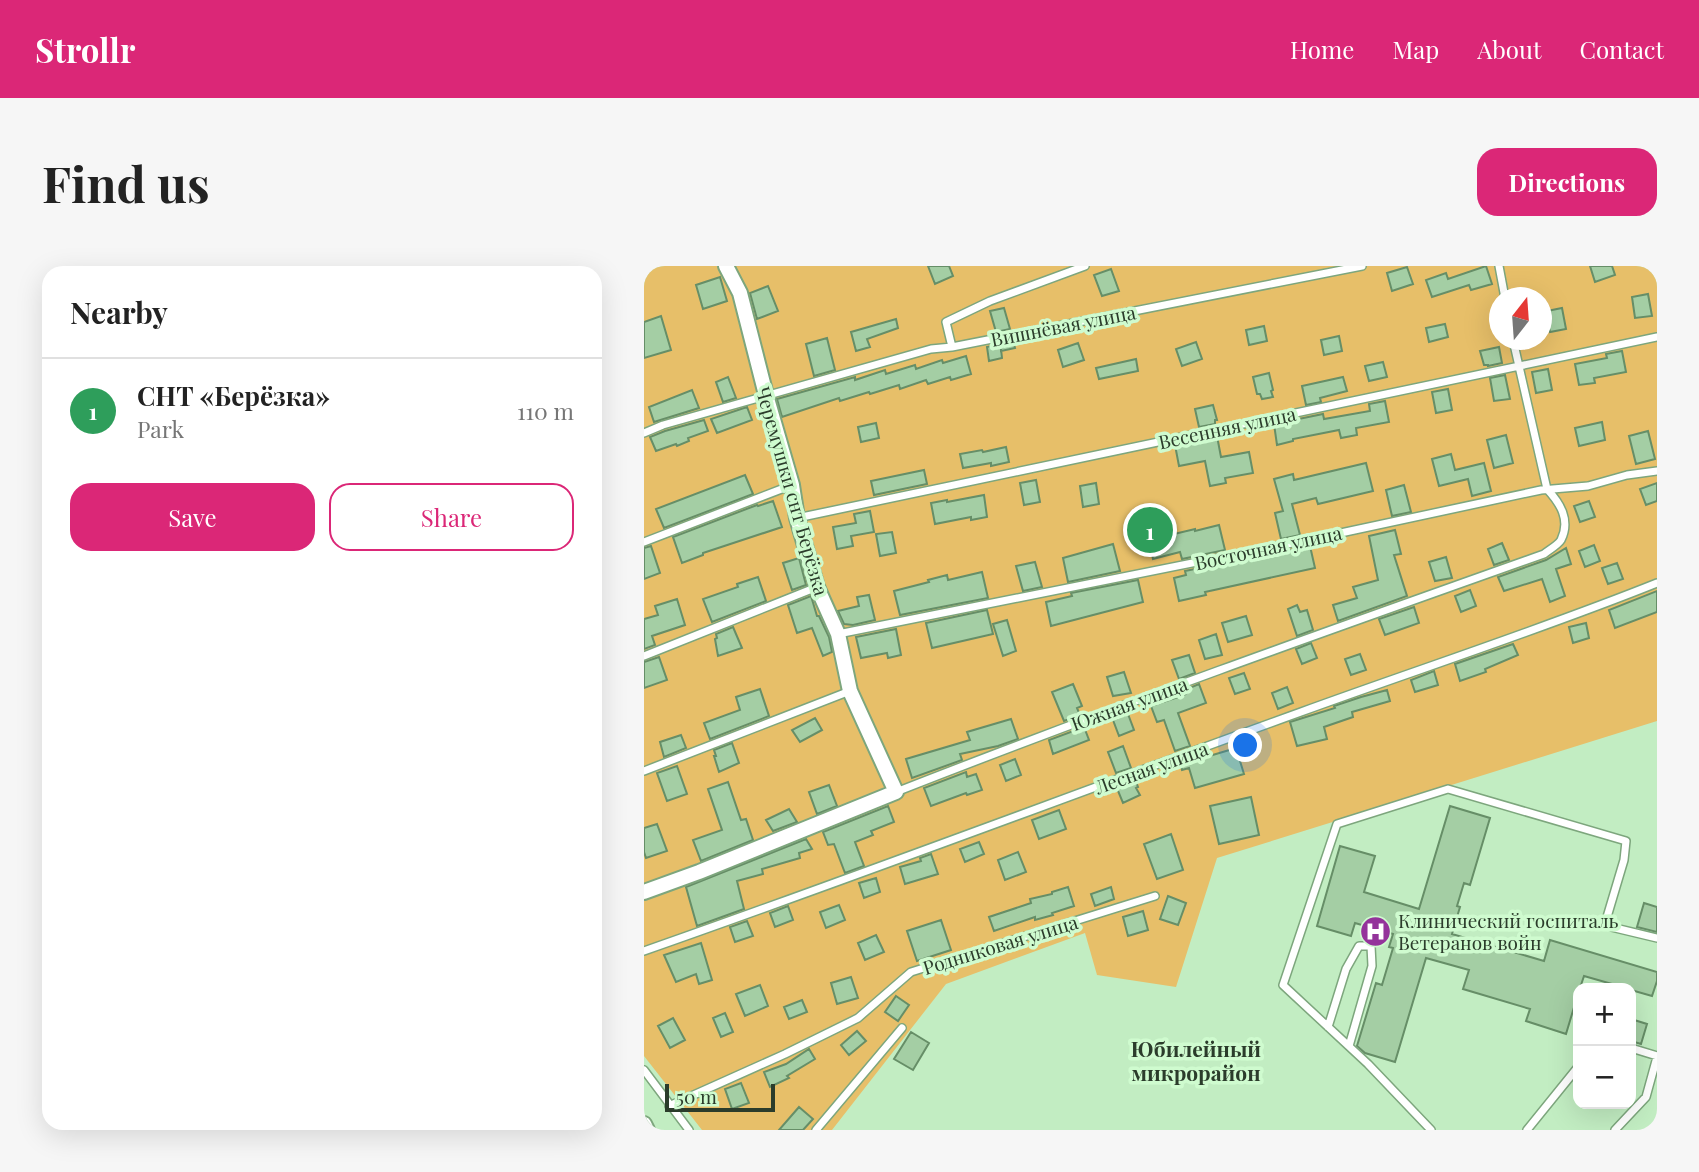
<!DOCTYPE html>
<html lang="en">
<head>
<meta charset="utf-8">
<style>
	:root { --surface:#fff; --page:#f6f6f6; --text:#222; --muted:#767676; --line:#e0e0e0; --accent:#db2777 }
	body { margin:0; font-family:"Playfair Display",serif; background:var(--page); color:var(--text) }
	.controls { position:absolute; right:21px; bottom:21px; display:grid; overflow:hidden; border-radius:14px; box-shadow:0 7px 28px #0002 }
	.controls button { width:63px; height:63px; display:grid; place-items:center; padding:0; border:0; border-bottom:2px solid var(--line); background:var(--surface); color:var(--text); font:35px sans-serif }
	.compass { position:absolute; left:845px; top:21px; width:63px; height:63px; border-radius:50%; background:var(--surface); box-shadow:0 7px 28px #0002; rotate:17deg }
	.scale { position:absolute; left:21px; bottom:18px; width:110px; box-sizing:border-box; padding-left:7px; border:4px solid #2b3c2b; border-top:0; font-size:19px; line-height:24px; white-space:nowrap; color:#2b3c2b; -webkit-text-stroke:5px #cffbcf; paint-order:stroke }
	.you { position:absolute; left:602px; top:480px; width:24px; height:24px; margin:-18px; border:5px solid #fff; border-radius:50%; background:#1a73e8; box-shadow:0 0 0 10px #1a73e833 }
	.badge { display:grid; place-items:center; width:46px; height:46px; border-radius:50%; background:var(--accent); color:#fff; font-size:23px; font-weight:700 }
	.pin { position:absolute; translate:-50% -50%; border:4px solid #fff; box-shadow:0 2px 7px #0006 }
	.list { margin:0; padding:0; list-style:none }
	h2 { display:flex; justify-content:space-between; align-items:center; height:91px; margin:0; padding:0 28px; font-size:30px }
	h2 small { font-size:23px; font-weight:400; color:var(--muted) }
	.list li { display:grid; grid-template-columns:46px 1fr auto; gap:21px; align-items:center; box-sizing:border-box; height:105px; padding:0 28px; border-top:2px solid var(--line) }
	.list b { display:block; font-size:26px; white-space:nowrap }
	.list p { margin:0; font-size:23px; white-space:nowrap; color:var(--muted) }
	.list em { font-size:23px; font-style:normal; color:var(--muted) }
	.actions { display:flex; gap:14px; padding:21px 28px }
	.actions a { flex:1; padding:16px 0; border:2px solid var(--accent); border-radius:21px; text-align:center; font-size:24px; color:var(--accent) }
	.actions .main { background:var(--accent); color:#fff }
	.map { position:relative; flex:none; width:1013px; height:864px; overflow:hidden; border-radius:21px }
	header { display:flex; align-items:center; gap:42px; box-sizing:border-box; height:98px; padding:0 35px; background:var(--accent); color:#fff }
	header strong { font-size:33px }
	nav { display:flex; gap:38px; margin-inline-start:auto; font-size:24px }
	.intro { display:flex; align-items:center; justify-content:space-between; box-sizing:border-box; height:168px; padding:0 42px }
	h1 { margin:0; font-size:49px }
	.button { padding:18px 32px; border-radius:21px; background:var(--accent); color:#fff; font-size:24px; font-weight:700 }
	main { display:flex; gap:42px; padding:0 42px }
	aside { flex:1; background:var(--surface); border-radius:21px; box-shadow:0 7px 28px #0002 }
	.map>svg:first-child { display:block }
	.green { fill:#e7bf69; fill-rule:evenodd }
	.building { fill:#a4cea4; stroke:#668e67; stroke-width:2 }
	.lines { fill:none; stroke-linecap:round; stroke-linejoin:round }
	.lane-casing { stroke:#7da67d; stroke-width:10 }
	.street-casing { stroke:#7da67d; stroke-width:18 }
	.lane { stroke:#fff; stroke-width:7 }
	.street { stroke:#fff; stroke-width:14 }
	.labels { text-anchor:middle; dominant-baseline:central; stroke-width:7; stroke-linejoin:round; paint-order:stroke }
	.street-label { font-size:19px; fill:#2b3c2b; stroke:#cffbcf }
	.poi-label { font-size:19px; fill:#2b3c2b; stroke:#cffbcf; text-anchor:start }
	.neighbourhood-label { font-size:21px; font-weight:bold; fill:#2b3c2b; stroke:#cffbcf }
</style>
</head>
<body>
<header>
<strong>Strollr</strong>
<nav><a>Home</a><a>Map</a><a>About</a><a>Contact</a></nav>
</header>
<div class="intro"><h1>Find us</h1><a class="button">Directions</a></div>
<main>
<aside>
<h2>Nearby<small></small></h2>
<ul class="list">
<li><span class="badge" style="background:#2e9e5b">1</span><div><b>СНТ «Берёзка»</b><p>Park</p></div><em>110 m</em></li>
</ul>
<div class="actions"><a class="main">Save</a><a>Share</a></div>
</aside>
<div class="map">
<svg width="1013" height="864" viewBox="0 0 1013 864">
	<rect width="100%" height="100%" fill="#c2edc2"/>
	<path class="green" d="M0 0H1013V455L573 592 532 721 453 709 441 667 302 718 188 864H58L0 790ZM856 32H898V74H856Z"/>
	<path class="building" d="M284 0H305L309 10 291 18Z
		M842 0 848 18 827 24 825 19 788 31 782 14 802 7 804 13Z
		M946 0H968L971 9 951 16Z
		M763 1 769 18 748 25 743 7Z
		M467 3 475 25 458 30 450 9Z
		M76 11 83 35 59 43 52 19Z
		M124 20 134 45 113 53 106 27Z
		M1004 28 1008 50 991 52 988 31Z
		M360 42 366 63 352 66 346 45Z
		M918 42 922 63 906 66 905 62 898 64V46Z
		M17 50 27 84 0 92V56Z
		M252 53 254 62 223 73 226 81 212 85 207 66Z
		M801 58 804 71 785 76 782 62Z
		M620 60 623 75 605 79 602 64Z
		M695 70 698 85 680 89 677 74Z
		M183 72 191 104 170 110 162 78Z
		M369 75 371 82 357 85V83L358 92 345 95 343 81Z
		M552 76 558 93 538 100 532 83Z
		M434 77 440 94 419 101 414 84Z
		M855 81 858 97 844 100V99H840L836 85Z
		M978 85 982 106 950 112 951 117 935 119 931 98 963 92 962 88Z
		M322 90 327 108 307 114 306 111 284 118 282 114 256 123 255 119 226 128 225 126 196 135 195 132 138 151 133 133 211 111V114L241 104 242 108 271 99 272 103 298 94 299 97Z
		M492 93 494 105 455 113 452 102Z
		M739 96 743 111 725 115 721 100Z
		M904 103 908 124 892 127 888 106Z
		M625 107 629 124 627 125 629 131 618 133 616 128H613L609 111Z
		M861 109 866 133 850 135 846 112Z
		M84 111 92 132 79 136 72 116Z
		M699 111 703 125 676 132 677 136 662 139 658 120Z
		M804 123 808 144 792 147 788 126Z
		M48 124 55 142 10 156 5 141Z
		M741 135 745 156 712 162 713 169 697 172 695 164 649 173V175L633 179 630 158 679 148 680 153 726 145 725 138Z
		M569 139 573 154H571V158L555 161 551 143Z
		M103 141 108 154 73 167 67 153Z
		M60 154 64 165 44 172 45 175 33 180 32 178 12 185 6 171 21 165Z
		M958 156 961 174 935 180 931 162Z
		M232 157 235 172 217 176 214 161Z
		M1004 165 1011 193 992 198 985 170Z
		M862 169 869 197 850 202 843 174Z
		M573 170 577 191 605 186 609 207 581 212 582 217 566 220 561 195 535 200 531 179Z
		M362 181 365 196 347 200V197L319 202 316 188 338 184 339 186Z
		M807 188 811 204 840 197 847 225 828 230 824 213 795 220 788 193Z
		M722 197 729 225 674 238 672 232 648 238 656 269 637 273 631 247 639 245 630 213 649 208 650 214Z
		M280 204 283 218 230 229 227 215Z
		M101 209 109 228 20 262 12 243Z
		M392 214 396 236 380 239 376 217Z
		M452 217 455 238 439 241 436 220Z
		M1013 217V235L1002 239 996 223Z
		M760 219 767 246 748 250 742 224Z
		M340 229 343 251 327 254V251L291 258 287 237 303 234V236Z
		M129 235 138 261 59 287V289L38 297 29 271 113 239 114 240Z
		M945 235 951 251 936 256 930 240Z
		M226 245 230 266 207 270 209 280 193 283 189 261 212 257 210 248Z
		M575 259 581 284 538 293 536 286 509 293 505 274 551 263V265Z
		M751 264 757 288 750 289 763 330 694 355 689 339 713 332 709 321 734 314 725 270Z
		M248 266 252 287 236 290 232 268Z
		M858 277 865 294 850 299 844 283Z
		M469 278 476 305 424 316 419 292Z
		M950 279 956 295 941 301 935 285Z
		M7 280 16 307 0 313V282Z
		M666 280 671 302 561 326 562 329 535 335 530 312 542 309 541 305Z
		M922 282 927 298 912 303 921 330 906 336 898 313 860 325 854 311 902 294Z
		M802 291 808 312 791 315 785 296Z
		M155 292 162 319 148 324 139 297Z
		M391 296 398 321 379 325 372 300Z
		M973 297 979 313 964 318 958 302Z
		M338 306 344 332 256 349 250 325 285 316 284 314 303 309 304 314Z
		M114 311 122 335 68 356 59 333 94 321 93 318Z
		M494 314 499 336 407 360 402 336 428 330 427 327Z
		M826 324 832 340 817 346 811 330Z
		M1013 325V346L971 362 965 344Z
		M225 329 231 354 209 359 200 358 194 345 215 340 213 331Z
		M167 330 173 350H175L185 371 188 386 179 390 168 362 153 367 144 339Z
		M33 333 41 359 8 370 11 379 0 383V353L14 349 11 340Z
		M653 339 656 346 663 344 669 364 653 370 644 343Z
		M770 341 775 357 741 369 735 353Z
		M343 344 349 368 288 382 282 357Z
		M602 350 608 369 584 376 578 357Z
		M363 354 372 385 359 390 349 358Z
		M942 357 945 372 929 377 925 361Z
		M89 361 98 382 74 390 71 373 73 372 72 368Z
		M252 363 257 389 244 392 243 387 217 392 212 371Z
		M572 368 578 389 561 393 555 374Z
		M667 377 673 392 658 398 652 383Z
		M869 378 874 389 841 403 842 406 816 415 811 398Z
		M716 388 722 404 707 409 701 393Z
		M545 389 551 407 535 413 528 394Z
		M15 391 23 414 0 422V396Z
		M790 405 794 419 771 426 767 414Z
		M480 406 487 427 469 430 463 411Z
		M600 407 606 423 591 428 585 412Z
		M429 418 438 440 433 442 436 449 420 455 408 426Z
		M555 418 562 437 534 447 546 480 531 485 520 454 513 456 507 440 540 429 544 426 543 423Z
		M643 421 649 437 634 443 628 427Z
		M116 423 125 450 66 473 60 457 96 444 92 431Z
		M743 424 746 435 708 446 709 451 680 461 683 473 653 480 646 456 691 442 690 440 717 431Z
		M484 448 490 464 475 470 469 454Z
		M171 452 178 464 156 476 148 464Z
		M367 453 374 473 354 480 316 488 318 494 268 512 262 493 326 474 323 466Z
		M440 461 445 474 409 488 405 474Z
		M37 469 42 482 20 491 16 476Z
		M88 477 95 497 75 506 70 490H72L70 484Z
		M479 480 487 502 472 507 464 486Z
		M592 482 600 508 551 522 545 502 538 504 536 497 551 491 552 494Z
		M371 493 377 509 362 515 356 499Z
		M33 500 43 528 23 535 13 507Z
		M322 506 323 511 332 508 338 524 323 529 322 527 287 540 280 522Z
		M491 513 494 521 492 522 496 529 479 537 472 520Z
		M84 516 97 554 102 553 109 574 57 595 49 574 78 564 64 523Z
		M185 519 193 540 173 548 165 526Z
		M607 531 615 569 575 578 566 540Z
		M244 540 250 556 227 565 229 569 211 576 220 600 201 607 190 578 184 579 179 566Z
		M806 540 846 552 826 619 820 617 813 640 816 641 808 668 900 695 906 674 1013 706V715L1008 730 987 724V722H982L940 710 936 722H934V728L922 768 882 755 886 743 819 723 825 704 782 692 751 796 721 787 713 780 732 717 738 719 749 682 745 681 749 668 711 657 707 670 673 660 696 580 731 590 720 626 775 643Z
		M145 543 153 556 129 565 122 554Z
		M415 544 422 563 395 573 388 554Z
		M13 558 23 585 2 592 0 586V562Z
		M527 568 539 604 513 613 500 578Z
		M162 573 168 583 155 587 156 592 118 603 119 608 93 615 100 643 53 660 42 621Z
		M335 576 340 588 321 596 316 583Z
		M374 586 382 606 361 614 354 594Z
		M287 588 294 608 261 618 256 601 277 595 276 592Z
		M232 612 236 626 220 632 215 617Z
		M424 621 430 640 408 647 409 649 391 654V651L350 665 345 651 387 637 386 633 408 628V626Z
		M467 621 470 633 451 640 447 628Z
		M524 630 542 637 534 659 516 653Z
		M1000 637 1013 641V666L993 661Z
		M195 639 201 654 182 662 176 646Z
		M144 640 149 654 131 661 126 647Z
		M499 645 504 664 484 670 479 651Z
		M297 654 307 684 273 695 263 665Z
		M103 655 109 670 91 676 86 661Z
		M232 669 240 686 221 694 214 677Z
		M57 677 68 714 55 718 52 708 32 716 20 689Z
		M207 711 214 732 193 738 187 717Z
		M116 719 124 740 101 750 92 728Z
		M252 730 265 739 254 755 241 746Z
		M158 734 163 746 145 753 140 741Z
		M81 747 89 766 77 771 69 752Z
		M29 752 41 774 26 782 14 760Z
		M987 753 1003 758 997 778 987 775Z
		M213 765 222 775 205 789 197 779Z
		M267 766 285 777 269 804 250 793Z
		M165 783 171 793 143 810 145 812 126 821 120 806 142 798Z
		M97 817 105 837 88 843 81 823Z
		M155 841 169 853 159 864H135Z"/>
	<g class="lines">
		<defs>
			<path id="lane" d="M855 0 861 32
				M308 81 302 56 346 35 441 0
				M0 167 19 159 287 83 308 81 718 0
				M153 252 1013 71
				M0 276 148 219
				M194 368 678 271 897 224 944 220 983 209 1013 205
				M0 390 173 321
				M0 505 206 425
				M252 526C466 442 683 365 900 288 905 284 914 279 917 274 927 254 916 237 903 223L869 74
				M0 685C220 608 438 525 657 446 775 403 896 364 1013 317
				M684 761 702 703 715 680H727L728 700 705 780
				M987 782 1013 790
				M0 804 45 864
				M25 840 141 788 214 752 267 706 511 630
				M172 864 258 762
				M787 864 724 798 639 719 693 558 804 523 982 575 980 594 963 651 967 661 1013 672
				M883 864 934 801
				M971 864 1002 831 1013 791"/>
			<path id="street" d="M0 626 55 606 252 526 206 425 194 368 173 321 153 252 148 219 122 129 96 27 82 0
				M0 858 3 864"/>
		</defs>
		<use href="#lane" class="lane-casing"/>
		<use href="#street" class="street-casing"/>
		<use href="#lane" class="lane"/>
		<use href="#street" class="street"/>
	</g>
	<defs>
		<symbol id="hospital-disc" viewBox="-11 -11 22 22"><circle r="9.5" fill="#94339b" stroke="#cffbcf"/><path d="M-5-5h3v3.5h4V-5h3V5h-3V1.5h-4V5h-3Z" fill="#fff"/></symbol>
	</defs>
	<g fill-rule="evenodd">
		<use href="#hospital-disc" x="714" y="648" width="35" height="35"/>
	</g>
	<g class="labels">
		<g class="street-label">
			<text transform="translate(419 59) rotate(-11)">Вишнёвая улица</text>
			<text transform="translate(583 161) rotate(-12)">Весенняя улица</text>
			<text transform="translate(149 225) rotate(74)">Черемушки снт Берёзка</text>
			<text transform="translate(624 281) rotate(-12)">Восточная улица</text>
			<text transform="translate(485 437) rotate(-20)">Южная улица</text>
			<text transform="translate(507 501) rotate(-20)">Лесная улица</text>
			<text transform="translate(356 678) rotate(-17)">Родниковая улица</text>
		</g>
		<g class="poi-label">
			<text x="754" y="654">Клинический госпиталь<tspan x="754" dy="22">Ветеранов войн</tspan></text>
		</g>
		<g class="neighbourhood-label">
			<text x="552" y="782">Юбилейный<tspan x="552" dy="24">микрорайон</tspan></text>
		</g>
	</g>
</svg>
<div class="controls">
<button>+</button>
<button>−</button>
</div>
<svg class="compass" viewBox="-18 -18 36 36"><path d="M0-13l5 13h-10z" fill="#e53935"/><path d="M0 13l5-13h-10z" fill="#767676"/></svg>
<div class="scale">50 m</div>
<div class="you"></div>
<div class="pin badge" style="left:506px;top:264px;background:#2e9e5b">1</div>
</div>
</main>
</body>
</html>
